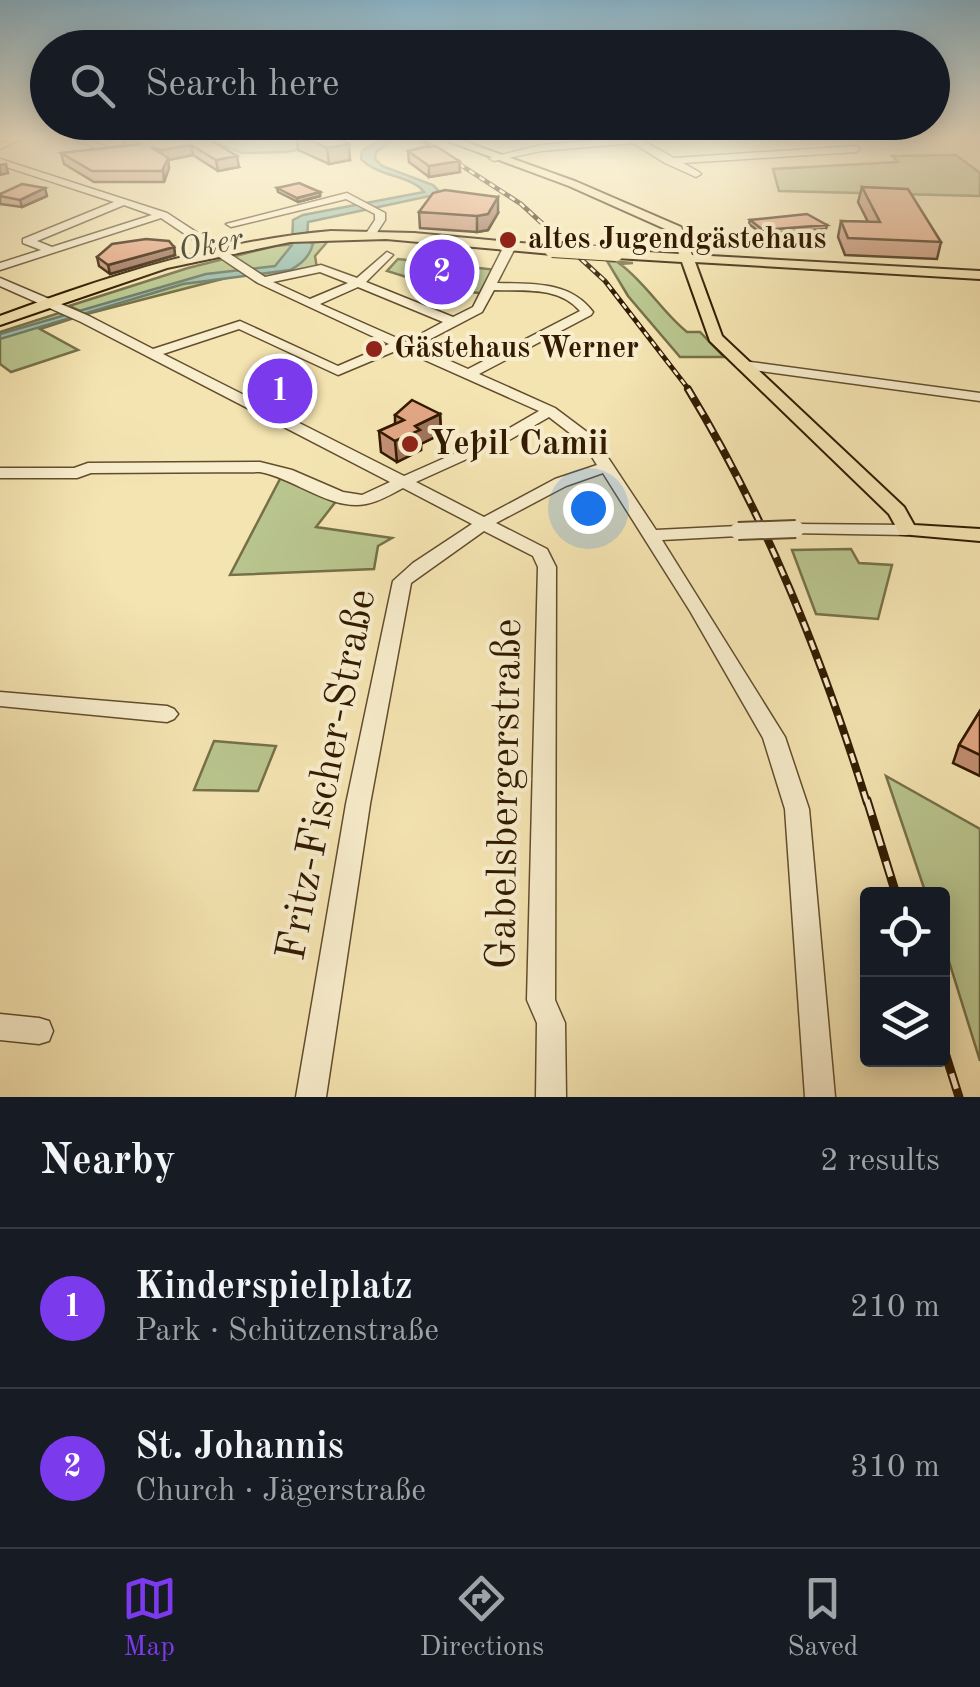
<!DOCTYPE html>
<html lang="en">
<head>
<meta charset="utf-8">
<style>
	:root { --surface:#171b24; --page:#20242c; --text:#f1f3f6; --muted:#9ea1a6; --line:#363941; --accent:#7c3aed }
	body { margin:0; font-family:"Old Standard TT",serif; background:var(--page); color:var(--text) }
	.controls { position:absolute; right:30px; bottom:30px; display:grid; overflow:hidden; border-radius:10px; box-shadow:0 5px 25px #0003 }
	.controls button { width:90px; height:90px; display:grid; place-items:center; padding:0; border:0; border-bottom:2px solid var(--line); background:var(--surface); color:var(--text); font:50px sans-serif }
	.you { position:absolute; left:588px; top:508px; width:35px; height:35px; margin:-25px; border:8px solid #fff; border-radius:50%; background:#1a73e8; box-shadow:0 0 0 15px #1a73e833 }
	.badge { display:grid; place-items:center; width:65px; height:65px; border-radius:50%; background:var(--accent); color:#fff; font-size:32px; font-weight:700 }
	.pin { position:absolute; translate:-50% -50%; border:5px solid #fff; box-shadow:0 2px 10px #0006 }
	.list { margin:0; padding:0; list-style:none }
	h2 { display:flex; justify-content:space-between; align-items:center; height:130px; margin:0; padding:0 40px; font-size:42px }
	h2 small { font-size:32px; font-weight:400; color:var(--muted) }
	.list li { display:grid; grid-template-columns:65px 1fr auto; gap:30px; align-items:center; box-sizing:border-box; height:160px; padding:0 40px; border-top:2px solid var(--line) }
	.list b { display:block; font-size:38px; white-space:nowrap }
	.list p { margin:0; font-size:32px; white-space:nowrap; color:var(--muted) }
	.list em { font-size:32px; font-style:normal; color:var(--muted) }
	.icon { flex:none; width:55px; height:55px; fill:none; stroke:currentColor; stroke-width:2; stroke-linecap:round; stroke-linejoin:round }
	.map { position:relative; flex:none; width:980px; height:1097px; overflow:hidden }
	.search { position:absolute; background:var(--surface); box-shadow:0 5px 25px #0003; left:30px; right:30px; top:30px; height:110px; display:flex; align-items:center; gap:25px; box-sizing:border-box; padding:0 35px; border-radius:55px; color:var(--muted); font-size:38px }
	.sheet { height:450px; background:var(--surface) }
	nav { display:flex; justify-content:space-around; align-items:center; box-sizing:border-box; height:140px; border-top:2px solid var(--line); background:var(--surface); font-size:28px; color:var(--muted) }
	nav a { display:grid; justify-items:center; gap:5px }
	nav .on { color:var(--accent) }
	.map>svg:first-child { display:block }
	.green { fill:#b9c58e; stroke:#767048; stroke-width:2.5 }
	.water { fill:#9cbead; stroke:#727d68; stroke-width:2.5 }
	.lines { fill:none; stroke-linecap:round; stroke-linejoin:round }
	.minor-casing { stroke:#624d2d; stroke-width:3 }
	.major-casing { stroke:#321b01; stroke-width:4 }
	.minor { fill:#f8edcc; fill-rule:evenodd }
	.major { fill:#f4e4b1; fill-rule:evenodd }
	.rail-far2-casing { stroke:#321b01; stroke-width:5 }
	.rail-far1-casing { stroke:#321b01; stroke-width:8 }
	.rail-casing { stroke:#321b01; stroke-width:9 }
	.rail-far2 { stroke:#f8edcc; stroke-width:2.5; stroke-dasharray:6; stroke-linecap:butt }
	.rail-far1 { stroke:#f8edcc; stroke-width:4; stroke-dasharray:10; stroke-linecap:butt }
	.rail { stroke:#f8edcc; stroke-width:5; stroke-dasharray:16; stroke-linecap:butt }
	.minor-bridge-casing { stroke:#624d2d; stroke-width:20; stroke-linecap:butt }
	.major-bridge-casing { stroke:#321b01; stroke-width:16; stroke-linecap:butt }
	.minor-bridge { stroke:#f8edcc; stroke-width:16 }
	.major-bridge { stroke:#f4e4b1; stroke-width:14 }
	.wall { fill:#c28f72; stroke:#321b01; stroke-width:2.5 }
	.shaded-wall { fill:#9e745c; stroke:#321b01; stroke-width:2.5 }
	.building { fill:#e2a684; stroke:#321b01; stroke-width:2.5 }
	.poi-dot { fill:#8f2418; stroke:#f8edcc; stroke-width:4 }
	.labels { text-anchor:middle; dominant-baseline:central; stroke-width:8; stroke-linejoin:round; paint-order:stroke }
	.far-poi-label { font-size:30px; font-weight:bold; fill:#321b01; stroke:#f8edcc; text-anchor:start }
	.far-water-label { font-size:32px; font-style:italic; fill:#57543d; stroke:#f8edcc }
	.poi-label { font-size:35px; font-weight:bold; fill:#321b01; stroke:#f8edcc; text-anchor:start }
	.near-street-label { font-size:42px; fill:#321b01; stroke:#f8edcc }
</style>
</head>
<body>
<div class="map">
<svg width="980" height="1097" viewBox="0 0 980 1097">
	<rect width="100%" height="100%" fill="#f4e4b1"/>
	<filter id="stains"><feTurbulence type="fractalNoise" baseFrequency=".002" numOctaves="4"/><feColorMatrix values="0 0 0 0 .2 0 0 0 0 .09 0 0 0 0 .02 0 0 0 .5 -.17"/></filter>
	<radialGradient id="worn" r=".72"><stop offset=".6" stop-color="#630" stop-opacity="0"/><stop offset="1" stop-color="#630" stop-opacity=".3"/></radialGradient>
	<path class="green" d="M203 138H352L286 152 242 153Z
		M956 155 980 173V196L779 191 773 169 898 162 892 156Z
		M328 241 315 256 317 268 267 280 246 274 226 278 87 314 69 306 188 268 275 246Z
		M398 259 497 270 487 294 445 289 387 271Z
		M607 261 633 263 620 264C646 283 662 312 687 332H700L724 357H680L628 296Z
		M59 313 74 318 40 329 78 350 11 372 0 364V332Z
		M281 477 337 500 316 527 392 538 378 546 374 569 230 575Z
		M851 549 859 563 892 565 878 619 816 614 792 550Z
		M214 741 276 746 258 791 194 790Z
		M886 776 980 829V1061L943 942 942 894H926Z"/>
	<path class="water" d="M383 138H396L376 152 375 159 382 166 433 185 438 190 435 195 308 222 307 241 313 244C310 256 302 264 290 270L183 284 0 339V334L206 274 275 266 292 245 293 220 303 215 424 192C411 175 378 177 361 159L362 151Z"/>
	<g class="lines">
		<defs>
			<path id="minor" d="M11 138H23L0 149V143Z
				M69 138H83L107 147 95 158 91 155 97 148Z
				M624 138H638L674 158 856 146 860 149 856 152 683 163 699 172 701 174 696 177 665 163 633 143 541 151 494 161 489 158 541 145Z
				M0 159 167 213 265 277 321 265 357 278 387 252 393 255 366 282 453 317 473 307 502 250 500 246 505 243 514 250 497 283C533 284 570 281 593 312L591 315 479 374 555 408 595 438 656 530 738 526 747 531 738 536 662 540 785 737 809 809 835 1097H805L785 809 763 738 690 611 603 473 566 486 496 523 547 549 556 567 555 1000 565 1023 566 1097H536L537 1023 527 1000 538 567 533 556 484 531 411 583 370 804 326 1097H296L346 804 393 581 413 563 472 524 403 488C392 494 378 502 366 504 331 511 294 478 260 472L91 473 77 478H0V468H74L88 463 260 462 292 470 343 492 362 495 390 482 81 322 0 286V278L89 316 153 349 240 321 338 366 389 344 258 283 161 218 0 270V263L41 250 23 243V239L114 202 0 165ZM124 205 152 215 52 247 37 241ZM320 272 348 283 310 299 273 282ZM358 287 443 322 406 342 320 304ZM494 290C523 291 559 286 580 311L468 369 417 346 482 312ZM239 329 338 375 400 349 539 411 501 433 404 476 163 354ZM549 417 584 444 597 465 555 479 484 517 416 482 511 439Z
				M347 193 385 213V220L374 237 365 235 375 220V214L346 199 231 227 226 224Z
				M743 361 980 393V401L738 368 736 365Z
				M796 524 907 525 916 530 907 535 790 533 787 529 790 525Z
				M0 692 167 706 174 709 178 714 174 719 167 722 0 706Z
				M0 1014 39 1018 49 1021 53 1031 49 1041 39 1044 0 1040Z"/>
			<path id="major" d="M440 138H455L577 182 681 227 692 255 980 271V279L695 262 722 336 904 507 914 525 980 529V541L900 534 889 514 710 341 682 262 616 258 610 254 616 250 679 254 672 232 569 186Z
				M331 231 414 233 552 246 558 250 552 254 386 239 290 242 167 268 0 325V316C108 276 216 241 331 231Z"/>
		</defs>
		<use href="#minor" class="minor-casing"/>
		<use href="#major" class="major-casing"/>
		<use href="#minor" class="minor"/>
		<use href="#major" class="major"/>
		<defs>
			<path id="rail-far2" d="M419 138 521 204 605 281 690 391"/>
			<path id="rail-far1" d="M688 389C767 519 822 658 867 803"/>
			<path id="rail" d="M867 800 896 894
				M942 1043 959 1097"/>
		</defs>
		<use href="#rail-far2" class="rail-far2-casing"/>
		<use href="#rail-far1" class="rail-far1-casing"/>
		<use href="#rail" class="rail-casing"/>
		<use href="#rail-far2" class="rail-far2"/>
		<use href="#rail-far1" class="rail-far1"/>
		<use href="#rail" class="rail"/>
		<defs>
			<path id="minor-bridge" d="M738 531 796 529"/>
			<path id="major-bridge" d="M552 250 616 254"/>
		</defs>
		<use href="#minor-bridge" class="minor-bridge-casing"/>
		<use href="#major-bridge" class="major-bridge-casing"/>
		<use href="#minor-bridge" class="minor-bridge"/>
		<use href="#major-bridge" class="major-bridge"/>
	</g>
	<path class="wall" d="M122 138H207L239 167 218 171 193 155 168 160 169 168 164 182H94L64 164 61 153 123 146Z
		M297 138H337L350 160 329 164 298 150Z
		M408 151 459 161 460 172 429 177 409 162Z
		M862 187 941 242 937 259 845 255 838 237 841 221 868 222 858 202Z
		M277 188 320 192V196L298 202 278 192Z
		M0 194 47 196 22 207 0 204Z
		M419 212 498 213 488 230 477 232 420 228Z
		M750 220 827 225 826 229 762 234 749 224Z
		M174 247 175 255 110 274 99 266 97 257Z
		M440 414 441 434 421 444V450L397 462 381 452 379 431 395 424V415Z
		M980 711V776L953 763 959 745Z"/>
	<path class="shaded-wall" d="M349 144 350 160 329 164 327 148Z
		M191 145 193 155 168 160 169 168 164 182 162 150Z
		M237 156 239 167 218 171 216 160Z
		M459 161 460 172 429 177V166Z
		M6 164 8 173 0 175V165Z
		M45 188 47 196 22 207 20 200Z
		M320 192V196L298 202 297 198Z
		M498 197V213L488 230 477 232V216Z
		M174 247 175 255 110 274 108 265Z
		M453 253V270L424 283 423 265Z
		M440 414 441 434 421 444V450L397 462 395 441 415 426Z"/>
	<path class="building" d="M126 138H207L237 156 216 160 191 145 162 150 151 147 168 158 162 171H92L61 153 142 144Z
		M306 138H337L349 144 327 148Z
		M436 146 459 161 429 166 408 151 424 147Z
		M299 183 320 192 297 198 277 188Z
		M22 184 45 188 20 200 0 196V194Z
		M862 187 908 189 941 242 848 238 841 221 880 222Z
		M445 190 498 197 488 214 477 216 419 212 433 193Z
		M807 214 827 225 763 230 750 220Z
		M146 239 169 241 174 247 108 265 97 257 112 244Z
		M434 249 453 253 423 265 421 255Z
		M412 400 440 414 415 426 420 430 395 441 379 431 404 420 395 415Z
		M980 711V755L959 745Z"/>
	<linearGradient id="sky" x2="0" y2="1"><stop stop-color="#89b8d0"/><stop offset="0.47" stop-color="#faf3dc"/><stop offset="1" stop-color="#faf3dc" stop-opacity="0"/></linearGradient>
	<rect width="980" height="292" fill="url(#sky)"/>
	<g class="poi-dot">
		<circle cx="508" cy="240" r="10"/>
		<circle cx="374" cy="349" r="10"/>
		<circle cx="410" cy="444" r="10"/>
	</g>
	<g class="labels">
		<g class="far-poi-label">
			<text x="528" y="240">altes Jugendgästehaus</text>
			<text x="394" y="349">Gästehaus Werner</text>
		</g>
		<g class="far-water-label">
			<text transform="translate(211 246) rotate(-11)">Oker</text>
		</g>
		<g class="poi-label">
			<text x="430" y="444">Yeþil Camii</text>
		</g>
		<g class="near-street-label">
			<text transform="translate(328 775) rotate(-79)">Fritz-Fischer-Straße</text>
			<text transform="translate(506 794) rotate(-89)">Gabelsbergerstraße</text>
		</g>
	</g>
	<rect width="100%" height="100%" filter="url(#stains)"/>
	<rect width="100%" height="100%" fill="url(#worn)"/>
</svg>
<div class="controls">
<button><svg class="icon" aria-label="locate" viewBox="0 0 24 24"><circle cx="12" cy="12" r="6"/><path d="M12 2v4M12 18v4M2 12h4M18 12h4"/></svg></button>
<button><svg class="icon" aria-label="layers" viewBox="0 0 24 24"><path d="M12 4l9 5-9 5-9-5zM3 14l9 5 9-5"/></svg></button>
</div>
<div class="you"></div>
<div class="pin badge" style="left:280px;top:391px">1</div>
<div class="pin badge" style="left:442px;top:272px">2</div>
<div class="search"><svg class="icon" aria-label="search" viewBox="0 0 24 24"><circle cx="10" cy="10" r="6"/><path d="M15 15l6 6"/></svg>Search here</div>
</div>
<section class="sheet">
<h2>Nearby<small>2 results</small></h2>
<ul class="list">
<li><span class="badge">1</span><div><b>Kinderspielplatz</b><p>Park · Schützenstraße</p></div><em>210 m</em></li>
<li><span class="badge">2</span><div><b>St. Johannis</b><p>Church · Jägerstraße</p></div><em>310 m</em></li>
</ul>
</section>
<nav>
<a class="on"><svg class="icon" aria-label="map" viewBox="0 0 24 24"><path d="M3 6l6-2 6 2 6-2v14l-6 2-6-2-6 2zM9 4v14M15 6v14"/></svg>Map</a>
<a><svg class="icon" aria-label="directions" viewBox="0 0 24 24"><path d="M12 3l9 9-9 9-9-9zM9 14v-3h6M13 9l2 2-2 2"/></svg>Directions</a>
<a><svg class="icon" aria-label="saved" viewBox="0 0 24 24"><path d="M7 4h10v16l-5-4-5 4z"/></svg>Saved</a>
</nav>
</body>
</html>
